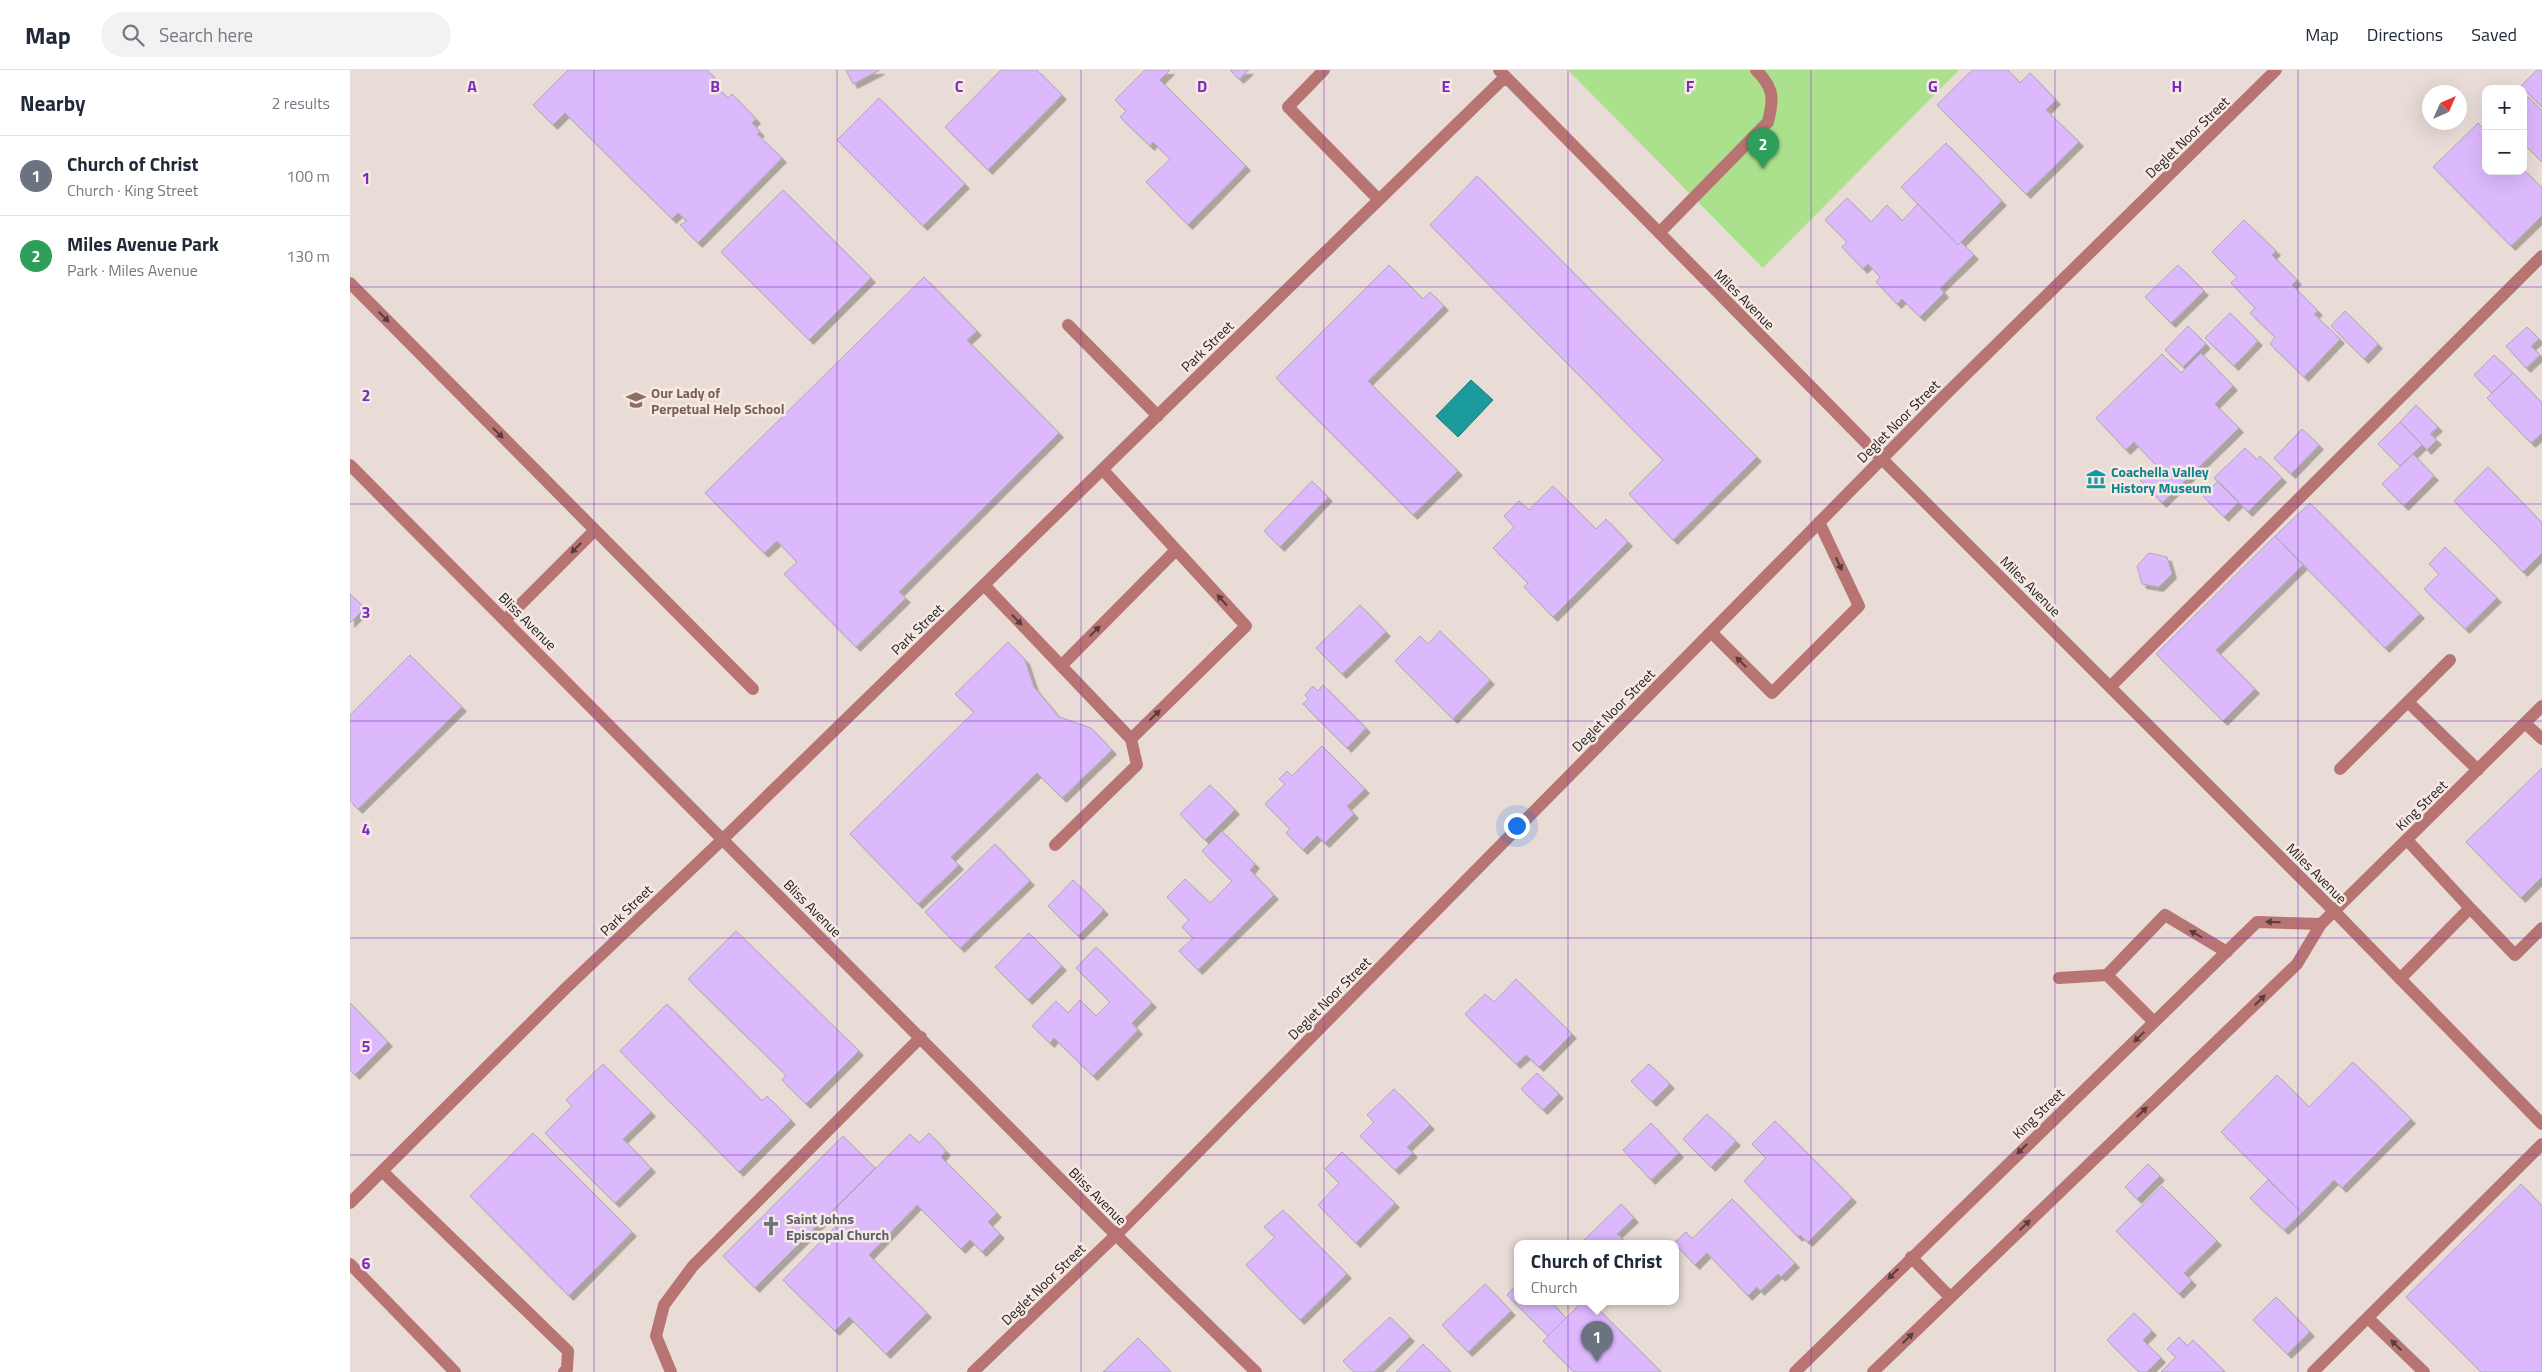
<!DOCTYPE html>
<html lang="en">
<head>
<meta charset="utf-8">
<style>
	:root { --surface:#fff; --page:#f2f2f3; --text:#1f2937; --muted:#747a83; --line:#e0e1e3; --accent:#d93025 }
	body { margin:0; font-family:"Titillium Web",sans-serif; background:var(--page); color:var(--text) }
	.controls { position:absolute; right:15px; top:15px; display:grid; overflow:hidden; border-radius:10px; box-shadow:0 5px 20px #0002 }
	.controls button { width:45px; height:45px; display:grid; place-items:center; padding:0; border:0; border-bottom:1px solid var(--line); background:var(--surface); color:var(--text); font:25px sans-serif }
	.compass { position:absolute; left:2072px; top:15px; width:45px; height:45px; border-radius:50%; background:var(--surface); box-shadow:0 5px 20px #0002; rotate:45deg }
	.you { position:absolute; left:1166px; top:755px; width:18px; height:18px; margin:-12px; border:4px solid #fff; border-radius:50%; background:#1a73e8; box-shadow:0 0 0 8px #1a73e833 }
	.badge { display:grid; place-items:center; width:32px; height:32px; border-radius:50%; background:var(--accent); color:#fff; font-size:16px; font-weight:700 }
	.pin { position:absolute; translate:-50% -41px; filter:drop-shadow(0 1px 2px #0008) }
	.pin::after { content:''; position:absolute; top:26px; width:18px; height:15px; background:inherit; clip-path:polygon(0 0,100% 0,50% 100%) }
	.popup { position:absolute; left:1164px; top:1170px; width:165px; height:65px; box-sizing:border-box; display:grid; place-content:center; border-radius:10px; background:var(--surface); filter:drop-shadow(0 1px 4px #0005); font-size:16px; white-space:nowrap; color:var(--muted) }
	.popup b { font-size:19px; color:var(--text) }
	.popup::after { content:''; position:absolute; left:50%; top:100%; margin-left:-10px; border:10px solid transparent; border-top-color:var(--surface) }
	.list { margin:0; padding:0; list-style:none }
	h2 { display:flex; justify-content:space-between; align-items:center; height:65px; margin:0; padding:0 20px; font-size:21px }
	h2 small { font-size:16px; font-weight:400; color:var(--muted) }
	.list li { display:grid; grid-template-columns:32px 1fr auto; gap:15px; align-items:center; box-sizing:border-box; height:80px; padding:0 20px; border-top:1px solid var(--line) }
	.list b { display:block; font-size:19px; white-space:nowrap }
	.list p { margin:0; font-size:16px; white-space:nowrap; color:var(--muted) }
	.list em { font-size:16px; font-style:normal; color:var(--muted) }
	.icon { flex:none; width:28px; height:28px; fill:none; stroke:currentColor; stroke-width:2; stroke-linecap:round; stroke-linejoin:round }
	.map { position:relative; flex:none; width:2192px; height:1302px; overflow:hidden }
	header { display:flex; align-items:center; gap:30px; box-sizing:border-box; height:70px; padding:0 25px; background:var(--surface); border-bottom:1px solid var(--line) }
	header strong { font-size:24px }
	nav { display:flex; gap:28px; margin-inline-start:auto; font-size:18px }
	.search { width:350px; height:45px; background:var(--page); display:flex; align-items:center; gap:12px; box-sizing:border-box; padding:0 18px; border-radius:28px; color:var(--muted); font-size:19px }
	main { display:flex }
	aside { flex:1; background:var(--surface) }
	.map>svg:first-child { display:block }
	.green { fill:#abe18d }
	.water { fill:#1b9b9b; stroke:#1e7676 }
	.building { fill:#dcb8fd; stroke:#aea9b3; filter:url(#shadow) }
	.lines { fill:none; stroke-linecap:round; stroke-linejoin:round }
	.minor { stroke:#b77472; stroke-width:12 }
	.oneway { fill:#573d3b }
	.grid { fill:none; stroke:#7b2cbf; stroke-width:1; stroke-opacity:0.55 }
	.labels { text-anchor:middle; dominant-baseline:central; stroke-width:5; stroke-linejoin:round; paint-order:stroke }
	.street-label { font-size:14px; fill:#24201e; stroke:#f6e9e3 }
	.education-label { font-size:14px; font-weight:bold; fill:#785e54; stroke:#f6e9e3; text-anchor:start }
	.culture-label { font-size:14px; font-weight:bold; fill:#0d838f; stroke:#f6e9e3; text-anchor:start }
	.worship-label { font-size:14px; font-weight:bold; fill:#5b616d; stroke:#f6e9e3; text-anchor:start }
	.grid-label { font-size:16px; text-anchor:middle; font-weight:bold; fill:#7b2cbf; stroke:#f6e9e3; stroke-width:5; stroke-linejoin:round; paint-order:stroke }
</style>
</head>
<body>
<header>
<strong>Map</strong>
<div class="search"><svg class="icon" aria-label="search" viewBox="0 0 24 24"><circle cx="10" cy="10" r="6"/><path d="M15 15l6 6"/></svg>Search here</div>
<nav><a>Map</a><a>Directions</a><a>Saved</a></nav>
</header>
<main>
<aside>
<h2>Nearby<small>2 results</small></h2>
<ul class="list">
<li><span class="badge" style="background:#6b7280">1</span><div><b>Church of Christ</b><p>Church · King Street</p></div><em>100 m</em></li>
<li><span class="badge" style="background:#2e9e5b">2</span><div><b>Miles Avenue Park</b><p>Park · Miles Avenue</p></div><em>130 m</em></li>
</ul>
</aside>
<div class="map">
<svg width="2192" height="1302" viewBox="0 0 2192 1302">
	<defs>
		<filter id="shadow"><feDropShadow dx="4.5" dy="4.5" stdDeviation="0" flood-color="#0004"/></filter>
	</defs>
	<rect width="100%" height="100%" fill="#e9dcd6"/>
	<path class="green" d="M1218 0H1609L1413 198Z"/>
	<path class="water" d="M1121 310 1143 330 1108 367 1086 346Z"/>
	<path class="building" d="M218 0H357L364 7 360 11 378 28 382 24 406 49 402 53 410 62 407 64 432 88 348 173 330 155 337 151 328 143 322 149 215 43 203 55 183 35Z
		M496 0H530L503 14Z
		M651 0H687L712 25 638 100 595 57Z
		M795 0H820L810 10 896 96 838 155 796 112 820 89 803 72 800 76 770 47 776 41 765 30Z
		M880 0H899L889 9Z
		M1622 0H1658L1670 13 1680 3 1706 30 1696 40 1729 72 1676 124 1587 35Z
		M2187 0H2192V37L2171 16Z
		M2173 22 2192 41V92L2173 73Z
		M529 28 615 114 573 156 487 70Z
		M2128 53 2136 61V101H2173V99L2192 118V146L2161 176 2083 97Z
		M1596 73 1652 131 1608 175 1551 117Z
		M1127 106 1407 387 1323 470 1279 424 1313 390 1080 155Z
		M433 120 521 208 459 270 371 182Z
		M1497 128 1521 152 1537 135 1552 151 1568 134 1608 175 1611 172 1624 185 1590 218 1594 223 1570 247 1552 229 1547 234 1526 212 1530 207 1518 194 1513 199 1492 177 1497 172 1475 150Z
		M1894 150 1926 181 1922 185 1947 210 1942 215 1968 241 1964 244 1990 269 1954 307 1920 274 1925 267 1900 243 1905 238 1881 213 1887 207 1862 182Z
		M1039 195 1073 229 1080 222 1094 236 1018 311 1108 401 1063 445 926 308Z
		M1828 195 1854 221 1821 253 1795 227Z
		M574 207 627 261 617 270 709 363 549 522 556 528 506 577 434 504 447 492 427 471 414 483 355 423Z
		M1995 241 2028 274 2014 289 1981 256Z
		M1880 243 1908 271 1884 296 1855 268Z
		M1838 256 1856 274 1833 297 1815 280Z
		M2177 257 2189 269 2181 276 2190 285 2176 298 2156 276Z
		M1851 283 1883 316 1865 334 1889 358 1812 433 1790 410 1806 395 1784 372 1776 380 1746 348 1812 284 1831 303Z
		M2144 285 2163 303 2142 323 2124 305Z
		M2163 303 2192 333V363L2181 373 2137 328Z
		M2066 335 2088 357 2080 364 2087 370 2077 380 2050 352Z
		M2050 352 2072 375 2050 396 2028 374Z
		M1952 359 1969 375 1941 404 1924 388Z
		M1895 378 1907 390 1910 386 1932 408 1898 442 1864 408Z
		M2063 384 2084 406 2054 436 2032 414Z
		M2138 397 2192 453V483L2173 502 2104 431Z
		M962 411 978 427 930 477 914 461Z
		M1868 411 1889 432 1874 447 1853 426Z
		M1203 416 1246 459 1256 449 1278 472 1203 547 1174 517 1178 513 1143 478 1164 457 1154 446 1169 431 1179 440Z
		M1960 433 2070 544 2035 578 1925 466Z
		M1925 466 1953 495 1866 580 1905 619 1873 651 1806 584Z
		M2095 477 2147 528 2115 559 2074 519 2089 504 2079 494Z
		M1799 483 1817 487 1822 504 1809 517 1792 514 1787 496Z
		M0 524 15 538 0 553Z
		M1010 535 1036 562 992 604 966 578Z
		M1090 561 1140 610 1103 649 1045 591 1070 566 1078 574Z
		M658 572 675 590 684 617 709 647 741 658 762 680 712 728 687 703 601 787 609 795 568 834 500 764 624 642 605 624Z
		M60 585 112 637 8 739 0 731V645Z
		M973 615 1016 658 997 678 953 634 958 629 955 625 963 616 968 621Z
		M972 676 1015 719 997 736 1004 744 975 773 967 766 953 780 936 763 940 759 915 734 935 714 929 709 937 701 942 706Z
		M2192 698V807L2171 828 2116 772Z
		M860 715 885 740 855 770 830 744Z
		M872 761 905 794 900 800 924 825 848 900 829 881 843 868 832 857 839 850 817 827 835 809 860 833 882 811 852 781Z
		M645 774 680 811 610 878 575 842Z
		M723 810 754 840 728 866 698 836Z
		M386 861 509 981 456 1034 432 1010 436 1005 338 909Z
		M679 863 712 896 678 930 645 897Z
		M746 877 802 933 782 953 788 960 743 1006 704 968 700 973 682 956 706 931 718 943 730 930 746 946 760 932 726 898Z
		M1166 909 1222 964 1189 997 1176 985 1166 994 1115 944 1135 924 1144 932Z
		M0 933 38 972 5 1005 0 1000Z
		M317 934 412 1031 417 1026 441 1050 389 1102 270 981Z
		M2003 992 2061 1049 1992 1118 1984 1110 1952 1143 1871 1062 1927 1005 1959 1037Z
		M253 994 301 1042 273 1069 301 1098 265 1133 195 1063 222 1036 216 1030Z
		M1299 994 1320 1014 1302 1032 1281 1011Z
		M1187 1003 1209 1024 1193 1040 1171 1019Z
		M1044 1019 1080 1055 1057 1077 1063 1083 1045 1100 1010 1066 1024 1052 1017 1045Z
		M1357 1044 1386 1071 1361 1097 1333 1069Z
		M1425 1051 1502 1128 1458 1172 1450 1165 1448 1167 1394 1111 1416 1088 1402 1074Z
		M1301 1053 1329 1083 1301 1110 1273 1080Z
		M183 1063 282 1162 219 1226 120 1126Z
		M579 1063 596 1081 591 1087 647 1143 638 1152 650 1164 632 1182 620 1170 611 1179 567 1135 519 1185 577 1243 536 1284 499 1247 485 1261 433 1210 488 1154 479 1145 560 1064 569 1073Z
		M493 1066 525 1098 405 1218 373 1186Z
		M992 1082 1045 1133 1006 1173 968 1135 989 1113 975 1099Z
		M1798 1094 1810 1106 1787 1129 1775 1117Z
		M1918 1110 1952 1143 1934 1160 1900 1128Z
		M2171 1114 2192 1136V1302H2131L2056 1227Z
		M1812 1116 1867 1171 1834 1203 1842 1211 1829 1224 1766 1161Z
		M1382 1129 1445 1193 1431 1207 1428 1204 1410 1221 1407 1217 1398 1226 1357 1183 1345 1195 1324 1173 1336 1162 1342 1169Z
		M1271 1134 1284 1148 1267 1164 1273 1169 1269 1173 1232 1172Z
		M933 1140 997 1204 950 1250 896 1195 925 1167 914 1157Z
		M1168 1213V1231H1200L1216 1248 1198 1266 1157 1225Z
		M1135 1214 1161 1241 1118 1282 1092 1255Z
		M1926 1227 1960 1262 1937 1284 1903 1250Z
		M1233 1231H1240L1311 1302H1224L1193 1271Z
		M1784 1243 1802 1261 1793 1270 1811 1288 1797 1302H1789L1757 1270Z
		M1040 1247 1060 1267 1024 1302H1004L993 1291Z
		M1829 1267 1837 1276 1843 1270 1875 1302H1811L1826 1287 1817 1279Z
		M788 1268 821 1302H753Z
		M1073 1274 1101 1302H1046Z"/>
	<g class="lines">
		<path class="minor" d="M974 0 938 37 1029 130
			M1149 0 1532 389 1985 842 2192 1054
			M1309 163 1418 52C1424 28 1424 18 1406 0
			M0 213 245 460 155 550
			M718 255 808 346
			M0 395 766 1165 906 1302
			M245 460 403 619
			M634 515 781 669 896 556 753 400
			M1361 562 1422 623 1509 536 1469 452
			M711 596 826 480
			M1761 616 2192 186
			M2058 632 2128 700
			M2175 653 2192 669
			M1990 699 2100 590
			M2057 770 2120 838
			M705 775 787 695 781 669
			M1757 905 1804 952
			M1709 908 1757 905 1815 845 1877 882
			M2050 909 2120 838 2165 885 2192 858
			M32 1101 218 1281 217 1299 214 1302
			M0 1133 216 918 373 769 1155 7
			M1561 1187 1600 1227
			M0 1194 105 1302
			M2018 1248 2074 1302
			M321 1302 306 1266 314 1235 343 1196 571 967
			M623 1302 766 1165 1591 329 1926 0
			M1445 1302 1907 852 1971 854
			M1523 1302 1947 894 1971 854 2192 636
			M1963 1302 2192 1074"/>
	</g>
	<defs><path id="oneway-solid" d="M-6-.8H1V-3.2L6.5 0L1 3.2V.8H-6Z" transform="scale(1.25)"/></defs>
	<g class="oneway">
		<use href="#oneway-solid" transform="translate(34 247) rotate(45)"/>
		<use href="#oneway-solid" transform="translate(148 363) rotate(45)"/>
		<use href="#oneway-solid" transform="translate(226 478) rotate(135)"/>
		<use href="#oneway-solid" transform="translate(1489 494) rotate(65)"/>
		<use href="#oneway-solid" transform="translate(872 530) rotate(-132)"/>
		<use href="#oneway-solid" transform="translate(667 550) rotate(46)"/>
		<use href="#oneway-solid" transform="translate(745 561) rotate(-45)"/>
		<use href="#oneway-solid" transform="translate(1391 592) rotate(-135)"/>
		<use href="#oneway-solid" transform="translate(805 645) rotate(-44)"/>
		<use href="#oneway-solid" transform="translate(1923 852) rotate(-178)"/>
		<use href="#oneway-solid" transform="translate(1846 864) rotate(-150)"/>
		<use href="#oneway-solid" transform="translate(1910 930) rotate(-44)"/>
		<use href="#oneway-solid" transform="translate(1789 967) rotate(136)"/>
		<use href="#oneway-solid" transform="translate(1792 1042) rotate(-44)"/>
		<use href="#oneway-solid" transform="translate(1672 1079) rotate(136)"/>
		<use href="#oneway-solid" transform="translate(1675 1155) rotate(-44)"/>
		<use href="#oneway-solid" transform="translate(1543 1204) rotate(135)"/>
		<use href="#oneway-solid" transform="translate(1558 1268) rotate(-45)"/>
		<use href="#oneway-solid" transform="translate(2046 1275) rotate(-136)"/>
	</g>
	<path class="grid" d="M244 0V1302M487 0V1302M731 0V1302M974 0V1302M1218 0V1302M1461 0V1302M1705 0V1302M1948 0V1302M0 217H2192M0 434H2192M0 651H2192M0 868H2192M0 1085H2192"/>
	<defs>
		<symbol id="school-bare" viewBox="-9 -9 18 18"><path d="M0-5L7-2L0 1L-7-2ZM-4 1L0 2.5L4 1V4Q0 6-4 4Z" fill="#8d6e63" stroke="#f6e9e3" stroke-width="2.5" paint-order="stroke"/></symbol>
		<symbol id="museum-bare" viewBox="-9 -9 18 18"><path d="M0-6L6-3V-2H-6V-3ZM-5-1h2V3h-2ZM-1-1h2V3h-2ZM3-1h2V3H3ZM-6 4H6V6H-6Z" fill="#0f9aa8" stroke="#f6e9e3" stroke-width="2.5" paint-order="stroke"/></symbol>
		<symbol id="church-bare" viewBox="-9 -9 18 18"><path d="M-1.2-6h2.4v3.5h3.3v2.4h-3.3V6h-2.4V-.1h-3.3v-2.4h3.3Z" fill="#6b7280" stroke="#f6e9e3" stroke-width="2.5" paint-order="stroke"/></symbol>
	</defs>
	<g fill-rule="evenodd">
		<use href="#school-bare" x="272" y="316" width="28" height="28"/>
		<use href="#museum-bare" x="1732" y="395" width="28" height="28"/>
		<use href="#church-bare" x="407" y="1142" width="28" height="28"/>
	</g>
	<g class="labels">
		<g class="street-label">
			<text transform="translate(1837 67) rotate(-44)">Deglet Noor Street</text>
			<text transform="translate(1395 229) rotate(45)">Miles Avenue</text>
			<text transform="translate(857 276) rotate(-44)">Park Street</text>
			<text transform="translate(1548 351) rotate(-45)">Deglet Noor Street</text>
			<text transform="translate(1681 516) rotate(45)">Miles Avenue</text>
			<text transform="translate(178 551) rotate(45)">Bliss Avenue</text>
			<text transform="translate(567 559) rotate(-44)">Park Street</text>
			<text transform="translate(1263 640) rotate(-45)">Deglet Noor Street</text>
			<text transform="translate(2071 735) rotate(-44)">King Street</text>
			<text transform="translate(1967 803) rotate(45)">Miles Avenue</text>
			<text transform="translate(463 838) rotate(45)">Bliss Avenue</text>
			<text transform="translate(276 840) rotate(-44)">Park Street</text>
			<text transform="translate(979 928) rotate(-45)">Deglet Noor Street</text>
			<text transform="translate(1688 1043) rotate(-44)">King Street</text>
			<text transform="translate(748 1126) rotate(45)">Bliss Avenue</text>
			<text transform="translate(693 1214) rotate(-44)">Deglet Noor Street</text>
		</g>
		<g class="education-label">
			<text x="301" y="322">Our Lady of<tspan x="301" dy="16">Perpetual Help School</tspan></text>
		</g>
		<g class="culture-label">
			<text x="1761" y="401">Coachella Valley<tspan x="1761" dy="16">History Museum</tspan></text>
		</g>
		<g class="worship-label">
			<text x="436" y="1148">Saint Johns<tspan x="436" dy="16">Episcopal Church</tspan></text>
		</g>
	</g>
	<g class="grid-label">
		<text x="122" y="22">A</text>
		<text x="365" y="22">B</text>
		<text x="609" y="22">C</text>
		<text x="852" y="22">D</text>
		<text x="1096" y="22">E</text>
		<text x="1340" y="22">F</text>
		<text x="1583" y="22">G</text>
		<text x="1827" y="22">H</text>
		<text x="16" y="114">1</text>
		<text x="16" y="331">2</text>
		<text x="16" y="548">3</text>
		<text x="16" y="765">4</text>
		<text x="16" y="982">5</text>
		<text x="16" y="1199">6</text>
	</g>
</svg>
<div class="controls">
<button>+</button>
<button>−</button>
</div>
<svg class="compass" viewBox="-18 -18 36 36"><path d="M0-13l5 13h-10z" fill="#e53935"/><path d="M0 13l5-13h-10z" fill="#747a83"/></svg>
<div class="you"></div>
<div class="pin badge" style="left:1247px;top:1292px;background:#6b7280">1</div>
<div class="popup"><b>Church of Christ</b>Church</div>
<div class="pin badge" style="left:1413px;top:99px;background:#2e9e5b">2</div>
</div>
</main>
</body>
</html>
